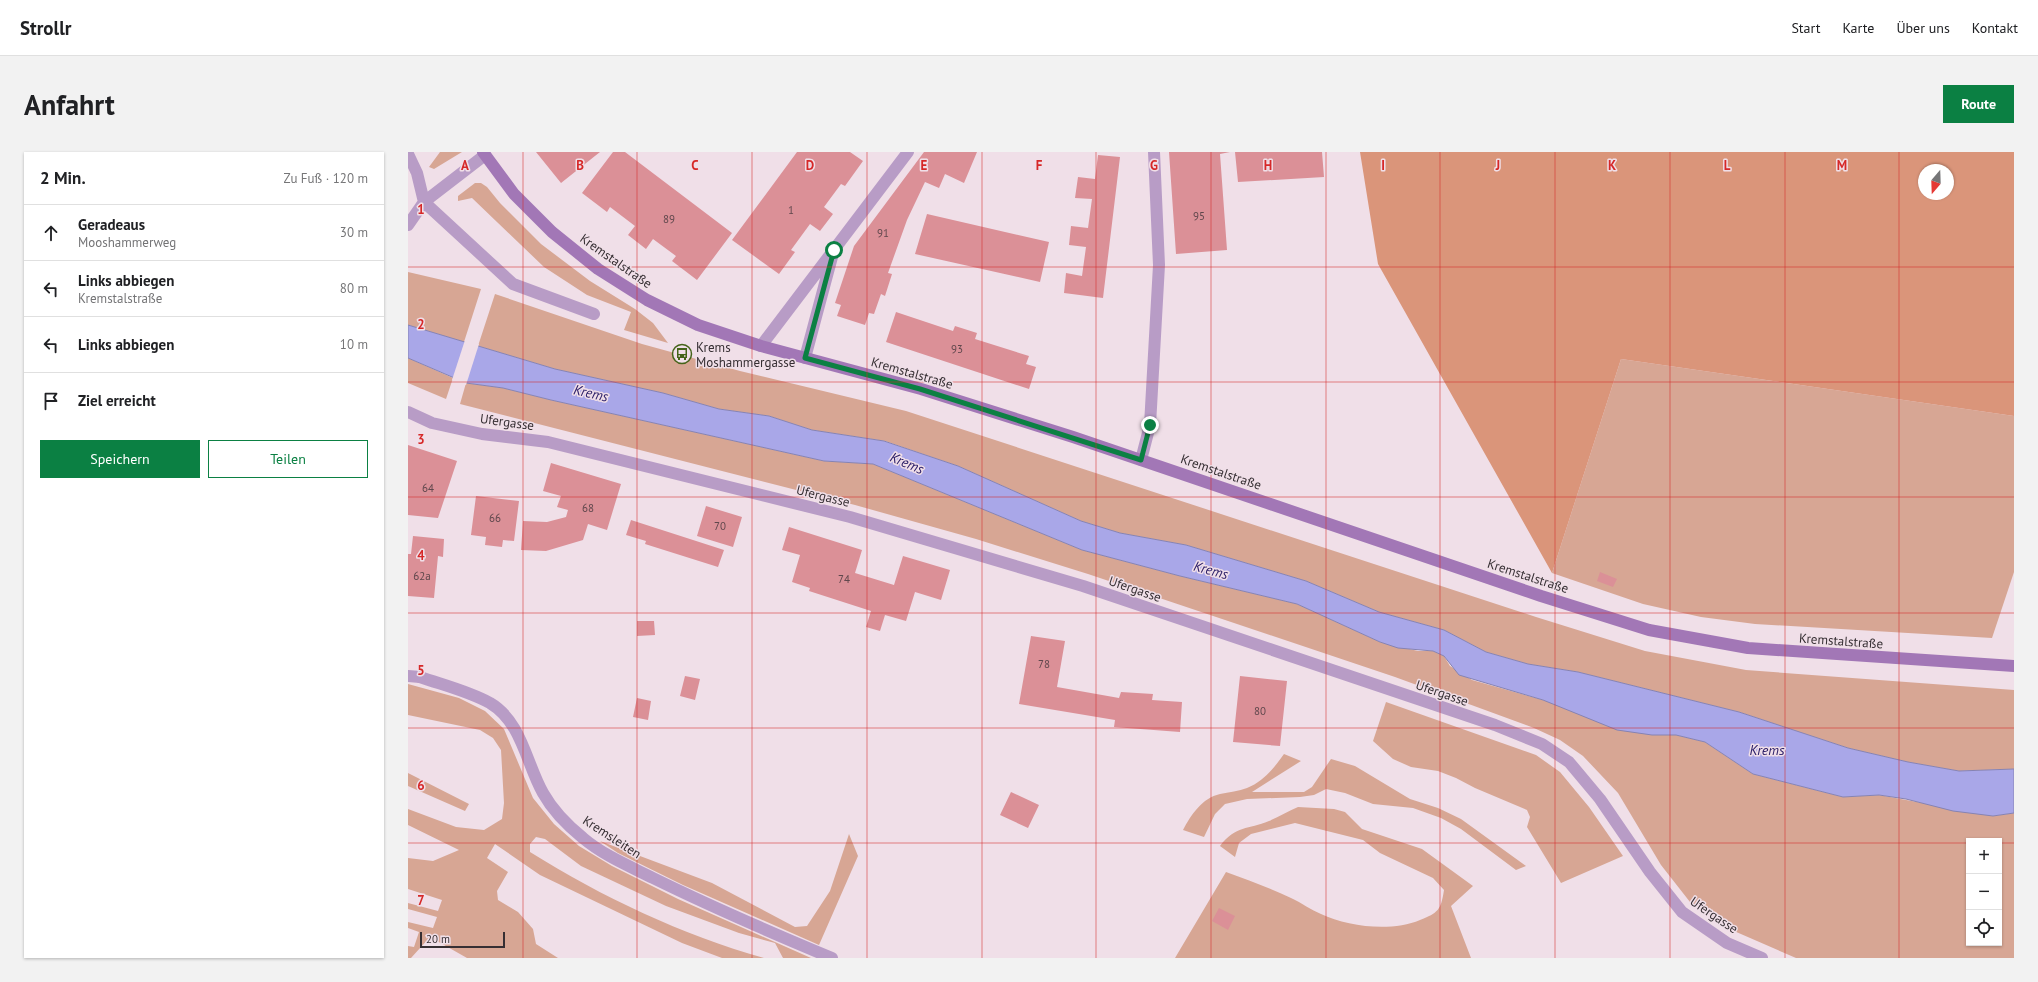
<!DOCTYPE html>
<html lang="de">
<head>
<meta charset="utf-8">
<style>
	:root { --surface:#fff; --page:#f2f2f2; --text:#202124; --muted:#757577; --line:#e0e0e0; --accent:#0b8043 }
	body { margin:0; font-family:"PT Sans",sans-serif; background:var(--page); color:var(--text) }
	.controls { position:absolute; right:12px; bottom:12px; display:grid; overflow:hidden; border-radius:0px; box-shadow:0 1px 3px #0004 }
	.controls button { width:36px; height:36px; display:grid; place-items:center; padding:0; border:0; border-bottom:1px solid var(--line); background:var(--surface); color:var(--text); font:20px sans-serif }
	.compass { position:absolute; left:1510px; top:12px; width:36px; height:36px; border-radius:50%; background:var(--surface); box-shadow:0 1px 3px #0004; rotate:199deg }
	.scale { position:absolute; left:12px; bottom:10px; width:85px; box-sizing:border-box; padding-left:4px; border:2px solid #362f33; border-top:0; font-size:11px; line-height:14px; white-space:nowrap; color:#362f33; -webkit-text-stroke:3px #f0dfe8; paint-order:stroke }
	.stop { position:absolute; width:12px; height:12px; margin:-9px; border:3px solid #0b8043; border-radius:50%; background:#fff }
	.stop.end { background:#0b8043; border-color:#fff; box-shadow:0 1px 4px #0008 }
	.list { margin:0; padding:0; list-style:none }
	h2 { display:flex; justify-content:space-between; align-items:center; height:52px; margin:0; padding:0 16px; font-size:17px }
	h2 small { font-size:13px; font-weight:400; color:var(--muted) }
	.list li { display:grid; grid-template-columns:26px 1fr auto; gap:12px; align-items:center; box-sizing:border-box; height:56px; padding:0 16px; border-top:1px solid var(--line) }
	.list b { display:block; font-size:15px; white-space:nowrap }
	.list p { margin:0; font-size:13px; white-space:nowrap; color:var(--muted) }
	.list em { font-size:13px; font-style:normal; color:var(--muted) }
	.actions { display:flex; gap:8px; padding:12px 16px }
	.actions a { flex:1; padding:9px 0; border:1px solid var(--accent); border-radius:0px; text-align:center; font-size:14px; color:var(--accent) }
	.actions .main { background:var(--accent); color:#fff }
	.icon { flex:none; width:22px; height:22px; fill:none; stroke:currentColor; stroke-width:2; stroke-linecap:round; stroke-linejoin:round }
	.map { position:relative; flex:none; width:1606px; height:806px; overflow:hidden; border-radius:0px }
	header { display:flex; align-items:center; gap:24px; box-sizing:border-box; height:56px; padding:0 20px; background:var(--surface); border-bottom:1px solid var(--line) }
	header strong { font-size:19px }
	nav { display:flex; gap:22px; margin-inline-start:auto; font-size:14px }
	.intro { display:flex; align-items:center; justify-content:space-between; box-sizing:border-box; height:96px; padding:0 24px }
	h1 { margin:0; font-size:28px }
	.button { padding:10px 18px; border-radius:0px; background:var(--accent); color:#fff; font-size:14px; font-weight:700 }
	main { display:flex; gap:24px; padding:0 24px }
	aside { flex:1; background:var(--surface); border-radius:0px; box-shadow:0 1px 3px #0004 }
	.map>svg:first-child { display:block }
	.green { fill:#d7a694; fill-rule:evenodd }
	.forest { fill:#da957a; fill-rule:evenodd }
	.water { fill:#a9a7e8; stroke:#8683b2 }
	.pier { fill:#f0dfe8 }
	.building { fill:#db9097 }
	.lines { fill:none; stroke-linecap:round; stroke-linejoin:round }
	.lane { stroke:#b89cc6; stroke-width:12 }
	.street { stroke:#b89cc6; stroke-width:12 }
	.secondary { stroke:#a277b6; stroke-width:12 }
	.route { stroke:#0b8043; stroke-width:5 }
	.grid { fill:none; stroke:#d62828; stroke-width:1; stroke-opacity:0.55 }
	.labels { text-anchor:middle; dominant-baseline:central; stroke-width:3; stroke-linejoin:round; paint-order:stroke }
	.number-label { font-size:11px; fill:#5f474c }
	.street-label { font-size:13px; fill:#362f33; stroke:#f0dfe8 }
	.poi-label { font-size:13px; fill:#362f33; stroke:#f0dfe8; text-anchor:start }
	.water-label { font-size:14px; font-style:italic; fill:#2e216a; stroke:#f0dfe8 }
	.grid-label { font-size:13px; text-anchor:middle; font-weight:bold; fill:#d62828; stroke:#f0dfe8; stroke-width:3; stroke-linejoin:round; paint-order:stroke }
</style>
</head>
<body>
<header>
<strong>Strollr</strong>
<nav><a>Start</a><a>Karte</a><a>Über uns</a><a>Kontakt</a></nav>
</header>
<div class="intro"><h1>Anfahrt</h1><a class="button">Route</a></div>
<main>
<aside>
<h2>2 Min.<small>Zu Fuß · 120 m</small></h2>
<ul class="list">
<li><svg class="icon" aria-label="ahead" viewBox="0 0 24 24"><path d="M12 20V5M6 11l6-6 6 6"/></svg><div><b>Geradeaus</b><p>Mooshammerweg</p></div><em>30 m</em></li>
<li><svg class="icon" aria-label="left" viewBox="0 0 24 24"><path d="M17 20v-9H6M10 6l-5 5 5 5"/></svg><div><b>Links abbiegen</b><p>Kremstalstraße</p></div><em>80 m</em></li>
<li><svg class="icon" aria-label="left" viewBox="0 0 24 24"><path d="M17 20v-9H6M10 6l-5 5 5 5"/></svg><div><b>Links abbiegen</b></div><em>10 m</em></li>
<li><svg class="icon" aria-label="arrive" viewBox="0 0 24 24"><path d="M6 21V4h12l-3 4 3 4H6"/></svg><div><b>Ziel erreicht</b></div></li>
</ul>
<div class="actions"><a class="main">Speichern</a><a>Teilen</a></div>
</aside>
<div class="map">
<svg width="1606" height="806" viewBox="0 0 1606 806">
	<rect width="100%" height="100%" fill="#f0dfe8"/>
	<path class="green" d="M32 0H54L26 17 21 15Z
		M67 31H73L79 35 92 51 133 92 182 129 227 157 245 171 260 191 216 178 223 160 179 143 136 115 64 46 50 49V44Z
		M0 120 73 137 56 190 0 173Z
		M87 142 234 192 332 219 498 259 1128 465 1237 499 1338 518 1606 538V617L1551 619 1500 610 1440 596 1331 560 1170 520 1120 512 1078 500 1036 478 971 460 898 429 778 393 712 381 673 369 550 314 477 289 404 278 361 264 311 257 255 241 147 217 70 194Z
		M0 206 45 226 38 247 0 231Z
		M1213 207 1606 264V420L1584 486 1347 472 1293 465 1235 452 1144 421Z
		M58 231 95 236 143 248 416 309 465 312 674 398 772 424 889 452 972 490 1010 499H1025L1036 504 1042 514 1064 528 1135 548 1244 583H1268L1297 590 1345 622 1435 645 1471 643 1585 664 1606 661V806H1388L1326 779 1282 750 1253 713 1210 641 1175 604 1152 588 1126 576 987 525 680 422 568 387 447 353 52 252ZM1561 689H1591V791H1561Z
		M0 532 51 546 77 559 96 577 125 646 146 672 171 694 204 714 270 747 403 806H375L367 791 331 781 258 754 173 714 137 687 128 685 122 692V700C194 745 274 783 356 806H314L274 791 132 723 87 692 79 706 100 720 89 739 90 748 110 760 125 777 128 792 150 806H59L22 785 3 806H0V794L6 795 11 780 0 776V770L25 776 29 765 0 757V751L30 759 34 748 0 737V706L25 709 51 698 0 673V657L48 675 76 678 94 667 96 651 93 598 85 586 72 578 0 563Z
		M978 550 1128 603 1152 620 1181 655 1215 704 1153 731 1119 675 1122 665 1119 658 1067 636 1048 626 1030 619 1003 615 985 607 965 589Z
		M876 602 893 609 844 640H896L904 635 923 607 947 614 1002 647 1030 656 1053 667 1118 714 1108 718 1053 677 1033 666 1005 656 965 652 937 641 918 637 906 643 892 645 839 647 817 652 807 662 796 685 775 678C783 663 794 646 812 642 821 640 831 639 839 636 856 629 866 616 876 602Z
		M0 621 61 652 57 659 0 634Z
		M890 655 926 657 937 660 954 677 1014 697 1065 734 1043 754 1063 806H767L818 720C840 728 862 736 883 746 894 751 903 758 913 762 940 775 984 780 1012 768 1030 761 1033 758 1036 738L1025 726 972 701 955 688 887 671 843 682 831 691 827 705 812 694C828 673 840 678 861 669 871 665 880 659 890 655Z
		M441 682 450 704 411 793 275 733 210 701 192 689 304 731 387 775 399 774 422 739Z"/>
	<path class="forest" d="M952 0H1606V264L1213 207 1144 421 970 112ZM1516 18H1540V42H1516Z"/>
	<path class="water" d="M0 173 147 217 255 241 311 257 361 264 404 278 476 289 550 314 673 369 712 381 778 393 898 429 971 460 1036 478 1078 500 1120 512 1170 520 1331 560 1440 596 1500 610 1551 619 1606 617V661L1585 664 1545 659 1498 647 1471 643 1435 645 1345 622 1297 590 1268 583H1244L1209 578 1135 548 1051 523 1036 504 1025 499 990 496 972 490 889 452 772 424 674 398 465 312 416 309 143 248 95 236 58 231 0 206Z"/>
	<path class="pier" d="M57 188 71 192 58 233 44 228Z"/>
	<path class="building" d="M128 0H192L153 31Z
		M205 0H217L324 81 289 128 264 109 268 104 245 87 238 97 220 83 227 74 202 55 199 60 174 41Z
		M389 0H442L455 9 437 34 433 32 416 55 425 62 412 79 402 72 383 98 387 100 371 122 324 88Z
		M516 0H569L556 31 537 22 531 36 517 30 499 68 480 121 484 122 477 144 473 142 466 162 461 161 457 173 429 164 433 153 427 151 446 94Z
		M761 0H822L812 2 819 98 768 102Z
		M827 0H914L916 25 830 30Z
		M690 3 712 5 695 146 656 141 658 121 674 124 678 95 661 93 663 74 680 76 684 47 667 46 670 25 687 27Z
		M519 62 641 90 632 130 507 102Z
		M488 160 545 179 547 174 569 181 567 187 621 204 618 212 628 215 621 237 478 190Z
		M0 293 49 309 30 366 0 363Z
		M143 311 213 332 199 378 180 372 175 388 138 399 113 398 115 369 139 370 158 365 160 358 149 355 153 344 135 339Z
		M68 344 111 349 106 389 95 388 94 395 77 393 78 385 63 383Z
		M298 354 334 365 325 395 289 384Z
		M223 368 316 398 310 415 237 392 238 389 218 383Z
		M381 375 454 398 447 421 486 433 495 404 542 418 533 448 507 440 498 469 477 463 472 479 458 475 463 459 401 439 402 436 384 430 392 403 374 398Z
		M5 384 36 387 35 405 30 404 26 446 0 444V402H3Z
		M1192 420 1209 427 1205 435 1189 429Z
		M229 469H246L247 483 229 484Z
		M623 484 657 489 649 535 711 546 713 540 745 542 744 548 774 550 772 580 706 575 707 568 611 552Z
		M277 524 292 527 287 548 272 544Z
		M832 524 879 529 872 594 825 590Z
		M229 546 243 549 240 568 225 565Z
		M603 640 631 653 620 676 592 663Z
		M811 756 827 764 820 778 804 769Z"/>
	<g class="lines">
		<path class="lane" d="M0 2 9 21 16 50 105 132 186 162
			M0 73 16 50 77 3
			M733 308 742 273 751 113 746 0
			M12 525C35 533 60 539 82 551 114 570 118 611 135 641 145 659 159 673 175 686 195 703 221 714 245 726 304 755 364 781 424 806"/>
		<path class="street" d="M353 194 500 0
			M397 206 424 105
			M0 260 24 271 74 282 140 290 442 365 675 434 1087 573 1134 592 1161 610 1192 647 1242 720 1274 760 1319 791 1354 806
			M0 524 12 525"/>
		<path class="secondary" d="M75 0 106 42 144 80 190 117 239 148 290 173 353 194 513 237 665 285 1133 444 1241 478 1340 496 1606 514"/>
	</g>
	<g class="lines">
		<path class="route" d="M426 98 397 206 512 237 733 308 742 273"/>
	</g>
	<path class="grid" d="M115 0V806M229 0V806M344 0V806M459 0V806M574 0V806M688 0V806M803 0V806M918 0V806M1032 0V806M1147 0V806M1262 0V806M1377 0V806M1491 0V806M0 115H1606M0 230H1606M0 345H1606M0 461H1606M0 576H1606M0 691H1561M1591 691H1606"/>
	<defs>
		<symbol id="bus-ring" viewBox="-11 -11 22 22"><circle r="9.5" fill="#f0dfe8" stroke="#456419" stroke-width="1.5"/><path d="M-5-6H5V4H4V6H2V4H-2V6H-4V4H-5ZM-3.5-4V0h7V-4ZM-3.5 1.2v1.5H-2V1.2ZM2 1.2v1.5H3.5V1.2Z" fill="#456419"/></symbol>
	</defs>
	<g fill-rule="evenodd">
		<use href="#bus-ring" x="263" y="191" width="22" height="22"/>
	</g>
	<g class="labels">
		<g class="number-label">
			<text x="383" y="58">1</text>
			<text x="791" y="64">95</text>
			<text x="261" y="67">89</text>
			<text x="475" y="81">91</text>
			<text x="549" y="197">93</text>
			<text x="20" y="336">64</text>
			<text x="180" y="356">68</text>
			<text x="87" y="366">66</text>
			<text x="312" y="374">70</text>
			<text x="14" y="424">62a</text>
			<text x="436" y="427">74</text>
			<text x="636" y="512">78</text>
			<text x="852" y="559">80</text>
		</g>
		<g class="street-label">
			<text transform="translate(208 109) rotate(35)">Kremstalstraße</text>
			<text transform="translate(504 221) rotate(16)">Kremstalstraße</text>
			<text transform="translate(99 270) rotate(8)">Ufergasse</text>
			<text transform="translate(813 320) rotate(19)">Kremstalstraße</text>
			<text transform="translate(415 344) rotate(14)">Ufergasse</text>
			<text transform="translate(1120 424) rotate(18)">Kremstalstraße</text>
			<text transform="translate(727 437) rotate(19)">Ufergasse</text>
			<text transform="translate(1433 489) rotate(4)">Kremstalstraße</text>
			<text transform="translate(1034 541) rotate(19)">Ufergasse</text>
			<text transform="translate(204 685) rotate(33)">Kremsleiten</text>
			<text transform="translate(1306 763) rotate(34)">Ufergasse</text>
		</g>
		<g class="poi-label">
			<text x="288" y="195">Krems<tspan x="288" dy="15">Moshammergasse</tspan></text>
		</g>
		<g class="water-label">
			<text transform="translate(183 241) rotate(13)">Krems</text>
			<text transform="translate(499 311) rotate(23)">Krems</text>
			<text transform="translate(803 418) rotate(15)">Krems</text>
			<text x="1359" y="598">Krems</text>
		</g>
	</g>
	<g class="grid-label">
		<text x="57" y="18">A</text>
		<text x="172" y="18">B</text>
		<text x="287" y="18">C</text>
		<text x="402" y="18">D</text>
		<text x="516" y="18">E</text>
		<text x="631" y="18">F</text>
		<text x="746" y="18">G</text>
		<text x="860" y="18">H</text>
		<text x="975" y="18">I</text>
		<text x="1090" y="18">J</text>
		<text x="1204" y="18">K</text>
		<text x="1319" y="18">L</text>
		<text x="1434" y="18">M</text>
		<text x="13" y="62">1</text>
		<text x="13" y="177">2</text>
		<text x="13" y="292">3</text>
		<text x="13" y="408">4</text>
		<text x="13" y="523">5</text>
		<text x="13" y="638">6</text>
		<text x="13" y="753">7</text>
	</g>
</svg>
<div class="controls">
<button>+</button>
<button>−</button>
<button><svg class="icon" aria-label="locate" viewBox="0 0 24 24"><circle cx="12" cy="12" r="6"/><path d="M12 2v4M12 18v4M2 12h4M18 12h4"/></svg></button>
</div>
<svg class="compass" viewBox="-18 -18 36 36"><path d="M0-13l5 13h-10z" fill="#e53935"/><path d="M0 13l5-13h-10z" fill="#757577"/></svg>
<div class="scale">20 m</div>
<div class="stop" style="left:426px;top:98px"></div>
<div class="stop end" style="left:742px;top:273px"></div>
</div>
</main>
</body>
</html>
